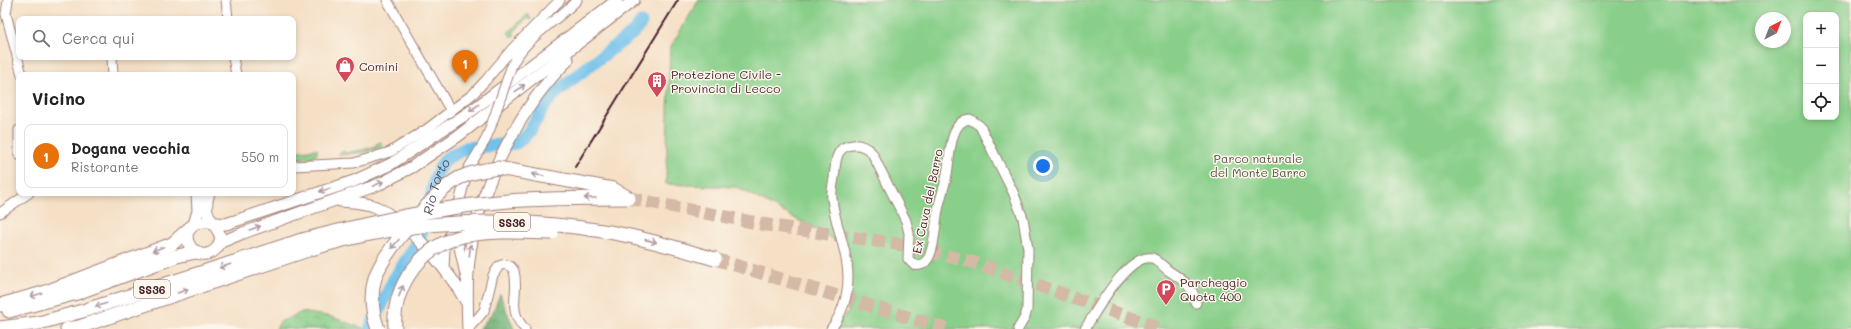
<!DOCTYPE html>
<html lang="it">
<head>
<meta charset="utf-8">
<style>
	:root { --surface:#fff; --page:#f2f2f2; --text:#222; --muted:#767676; --line:#e0e0e0; --accent:#d1495b }
	body { margin:0; font-family:Mali,sans-serif; background:var(--page); color:var(--text) }
	.controls { position:absolute; right:12px; top:12px; display:grid; overflow:hidden; border-radius:8px; box-shadow:0 2px 6px #0003 }
	.controls button { width:36px; height:36px; display:grid; place-items:center; padding:0; border:0; border-bottom:1px solid var(--line); background:var(--surface); color:var(--text); font:20px sans-serif }
	.compass { position:absolute; left:1755px; top:12px; width:36px; height:36px; border-radius:50%; background:var(--surface); box-shadow:0 2px 6px #0003; rotate:42deg }
	.you { position:absolute; left:1043px; top:166px; width:14px; height:14px; margin:-10px; border:3px solid #fff; border-radius:50%; background:#1a73e8; box-shadow:0 0 0 6px #1a73e833 }
	.badge { display:grid; place-items:center; width:26px; height:26px; border-radius:50%; background:var(--accent); color:#fff; font-size:13px; font-weight:700 }
	.pin { position:absolute; translate:-50% -33px; filter:drop-shadow(0 1px 2px #0008) }
	.pin::after { content:''; position:absolute; top:21px; width:14px; height:12px; background:inherit; clip-path:polygon(0 0,100% 0,50% 100%) }
	.list { margin:0; padding:0; list-style:none }
	h2 { display:flex; justify-content:space-between; align-items:center; height:52px; margin:0; padding:0 16px; font-size:17px }
	h2 small { font-size:13px; font-weight:400; color:var(--muted) }
	.list li { display:grid; grid-template-columns:26px 1fr auto; gap:12px; align-items:center; box-sizing:border-box; height:64px; margin:0 8px 8px; padding:0 8px; border:1px solid var(--line); border-radius:8px }
	.list b { display:block; font-size:15px; white-space:nowrap }
	.list p { margin:0; font-size:13px; white-space:nowrap; color:var(--muted) }
	.list em { font-size:13px; font-style:normal; color:var(--muted) }
	.icon { flex:none; width:22px; height:22px; fill:none; stroke:currentColor; stroke-width:2; stroke-linecap:round; stroke-linejoin:round }
	.map { position:relative; flex:none; width:1851px; height:329px; overflow:hidden }
	.search { position:absolute; background:var(--surface); box-shadow:0 2px 6px #0003; left:16px; top:16px; width:280px; height:44px; display:flex; align-items:center; gap:10px; box-sizing:border-box; padding:0 14px; border-radius:8px; color:var(--muted); font-size:15px }
	.panel { position:absolute; background:var(--surface); box-shadow:0 2px 6px #0003; left:16px; top:72px; width:280px; height:124px; border-radius:8px }
	.map>svg:first-child { display:block }
	.grass { fill:url(#grass-dots); stroke:#6a775a }
	.forest { fill:url(#forest-crowns); stroke:#5c6850 }
	.wetland { fill:url(#wetland-marsh); stroke:#6a775a }
	.green { fill:#89cf8a; stroke:#6a775a; fill-rule:evenodd }
	.lines { fill:none; stroke-linecap:round; stroke-linejoin:round }
	.river { stroke:#6fc1eb; stroke-width:13 }
	.highway-tunnel { stroke:#d3b9a6; stroke-width:13; stroke-dasharray:13 6; stroke-linecap:butt }
	.minor-casing { stroke:#a07f78; stroke-width:11 }
	.major-casing { stroke:#a07f78; stroke-width:13 }
	.highway-casing { stroke:#a07f78; stroke-width:15 }
	.minor { stroke:#fff; stroke-width:9 }
	.major { stroke:#fff; stroke-width:11 }
	.highway { stroke:#fff; stroke-width:13 }
	.rail { stroke:#4a1f2b; stroke-width:2 }
	.minor-bridge-casing { stroke:#a07f78; stroke-width:11; stroke-linecap:butt }
	.highway-bridge-casing { stroke:#a07f78; stroke-width:15; stroke-linecap:butt }
	.minor-bridge { stroke:#fff; stroke-width:9 }
	.highway-bridge { stroke:#fff; stroke-width:13 }
	.oneway { stroke:#ae9aa0 }
	.labels { text-anchor:middle; dominant-baseline:central; stroke-width:3; stroke-linejoin:round; paint-order:stroke }
	.shield { fill:#fbf7ec; stroke:#7f6065; stroke-width:1 }
	.shield-label { font-size:11px; font-weight:bold; fill:#4a1f2b }
	.poi-label { font-size:12px; fill:#4a1f2b; stroke:#fbf7ec; text-anchor:start }
	.park-label { font-size:12px; fill:#5d5448; stroke:#fbf7ec }
	.street-label { font-size:12px; fill:#4a1f2b; stroke:#fbf7ec }
	.water-label { font-size:13px; font-style:italic; fill:#555065; stroke:#fbf7ec }
</style>
</head>
<body>
<div class="map">
<svg width="1851" height="329" viewBox="0 0 1851 329">
	<defs>
		<pattern id="grass-dots" width="8" height="8" patternUnits="userSpaceOnUse"><rect width="8" height="8" fill="#89cf8a"/><path d="M2 2h.1M6 6h.1" fill="none" stroke="#78b177" stroke-width="1.8" stroke-linecap="round"/></pattern>
		<pattern id="forest-crowns" width="20" height="18" patternUnits="userSpaceOnUse"><rect width="20" height="18" fill="#6eb276"/><path d="M2 6a3 3 0 1 1 6 0M12 15a3 3 0 1 1 6 0" fill="none" stroke="#5c9061"/></pattern>
		<pattern id="wetland-marsh" width="20" height="14" patternUnits="userSpaceOnUse"><rect width="20" height="14" fill="#89cf8a"/><path d="M1 5h8M5 5V1M11 12h8M15 12V8" fill="none" stroke="#78b177"/></pattern>
	</defs>
	<rect width="100%" height="100%" fill="#fbf7ec"/>
	<filter id="ink" filterUnits="userSpaceOnUse"><feTurbulence type="fractalNoise" baseFrequency=".025" numOctaves="2"/><feDisplacementMap in="SourceGraphic" scale="8" xChannelSelector="R" yChannelSelector="G"/><feConvolveMatrix kernelMatrix="1 2 1 2 8 2 1 2 1" color-interpolation-filters="sRGB"/></filter>
	<filter id="wash" filterUnits="userSpaceOnUse"><feTurbulence type="fractalNoise" baseFrequency=".012" numOctaves="4" result="noise"/><feDisplacementMap in="SourceGraphic" scale="16" xChannelSelector="R" yChannelSelector="G"/><feGaussianBlur stdDeviation="0.9" result="paint"/><feColorMatrix in="noise" values="0 0 0 0 0 0 0 0 0 0 0 0 0 0 0 0 0 1.4 0 .05"/><feComposite in="paint" operator="in"/></filter>
	<g filter="url(#wash)">
		<rect width="100%" height="100%" fill="#f5dfc5"/>
		<path class="grass" d="M528 14 531 20 527 18 513 33 515 35 512 37 508 33Z
			M381 142 383 147 365 152 340 155 339 153 344 151 345 153 376 147V144Z
			M317 149V154L313 157C305 158 296 161 293 152Z"/>
		<path class="forest" d="M500 294 514 329H479L493 312Z"/>
		<path class="wetland" d="M302 312 332 317 365 329H276L280 322Z"/>
		<path class="green" d="M699 0H1851V329H832L848 312V265L844 245 737 187 666 184 670 48ZM1806 15H1836V117H1806ZM1761 18H1785V42H1761Z"/>
		<g class="lines">
			<path class="river" id="s1" d="M370 329 394 279 416 245 421 234 436 176 441 166 447 158 466 148 516 143C534 133 537 111 552 97 577 73 607 53 634 32L641 23"/>
		</g>
	</g>
	<g filter="url(#ink)">
		<g class="lines">
			<path class="highway-tunnel" d="M629 198 767 225 898 244 943 255 975 263 1162 329
				M715 259 947 329"/>
			<defs>
				<path id="minor" d="M8 0 6 14 22 75
					M226 0 228 19
					M387 0 451 111
					M112 57 113 75
					M233 57 236 75
					M512 65C525 38 557 21 577 0
					M19 130V155
					M293 166 354 163 390 152 427 129 473 94 486 80 512 49 560 0
					M0 213 29 193
					M456 233 466 279
					M444 267 445 249 455 218 468 169 485 141 491 126
					M468 329 484 311 493 275 499 266C505 263 511 265 514 271 520 293 506 309 525 329
					M831 329C842 314 848 296 848 277 848 251 835 225 832 199 831 192 833 184 834 178 836 164 834 146 853 145 861 144 867 148 872 153L906 221 909 233 908 259 914 265C919 266 924 265 927 260 935 250 935 223 938 210 940 198 945 186 947 174 950 159 949 120 970 119L980 126 1013 192 1023 218 1028 249 1027 310 1025 317 1018 329
					M1085 329C1096 311 1128 253 1152 258 1159 260 1164 268 1169 271 1183 280 1193 286 1196 303"/>
				<path id="major" d="M209 193C207 199 206 205 207 211 210 225 229 235 216 249 212 253 206 255 201 254 193 253 187 244 187 236 189 216 213 223 226 224L354 181 391 164 474 109 617 0
					M340 201C352 202 365 202 376 207 412 225 448 270 467 303
					M194 224 198 211 197 193
					M219 243 243 233 380 184 412 167 458 136 634 0
					M468 329C467 300 466 270 472 241 484 178 522 105 568 60"/>
				<path id="highway" d="M0 305 43 293 172 244 190 228
					M9 311 77 293 177 256 196 252
					M0 328 39 323 86 310 302 240
					M67 329 79 327 308 250"/>
			</defs>
			<use href="#minor" class="minor-casing"/>
			<use href="#major" class="major-casing"/>
			<use href="#highway" class="highway-casing"/>
			<use href="#minor" class="minor"/>
			<use href="#major" class="major"/>
			<use href="#highway" class="highway"/>
			<path class="rail" d="M575 167 678 0"/>
			<defs>
				<path id="minor-bridge" d="M491 126 512 65"/>
				<path id="highway-bridge" d="M302 240C369 223 438 207 508 201 548 198 588 198 627 198
					M308 250C405 219 509 215 609 232 645 238 680 249 715 259
					M378 329C372 313 370 295 375 278 383 252 435 192 459 178 471 172 484 170 498 168L613 189 629 198
					M395 329C392 286 421 246 463 236 491 230 523 232 552 233"/>
			</defs>
			<use href="#minor-bridge" class="minor-bridge-casing"/>
			<use href="#highway-bridge" class="highway-bridge-casing"/>
			<use href="#minor-bridge" class="minor-bridge"/>
			<use href="#highway-bridge" class="highway-bridge"/>
		</g>
		<defs><path id="oneway-shaft" d="M-6 0H5M1.5-3L5.5 0L1.5 3" fill="none" stroke-width="1.6" stroke-linecap="round" stroke-linejoin="round"/></defs>
		<g class="oneway">
			<use href="#oneway-shaft" transform="translate(520 88) rotate(-37)"/>
			<use href="#oneway-shaft" transform="translate(474 108) rotate(143)"/>
			<use href="#oneway-shaft" transform="translate(538 175) rotate(-170)"/>
			<use href="#oneway-shaft" transform="translate(378 184) rotate(-23)"/>
			<use href="#oneway-shaft" transform="translate(325 190) rotate(162)"/>
			<use href="#oneway-shaft" transform="translate(590 198) rotate(180)"/>
			<use href="#oneway-shaft" transform="translate(255 228) rotate(-20)"/>
			<use href="#oneway-shaft" transform="translate(651 241) rotate(13)"/>
			<use href="#oneway-shaft" transform="translate(395 244) rotate(131)"/>
			<use href="#oneway-shaft" transform="translate(158 249) rotate(159)"/>
			<use href="#oneway-shaft" transform="translate(470 250) rotate(-82)"/>
			<use href="#oneway-shaft" transform="translate(225 266) rotate(162)"/>
			<use href="#oneway-shaft" transform="translate(183 291) rotate(-19)"/>
			<use href="#oneway-shaft" transform="translate(401 291) rotate(-69)"/>
			<use href="#oneway-shaft" transform="translate(36 295) rotate(163)"/>
			<use href="#oneway-shaft" transform="translate(101 305) rotate(163)"/>
		</g>
	</g>
	<defs>
		<symbol id="shop-pin" viewBox="-11 -11 22 30"><path d="M0 17L-7.5 6A9.5 9.5 0 1 1 7.5 6Z" fill="#d1495b" stroke="#fbf7ec"/><path d="M-5-2.5h2.3a2.7 3.5 0 0 1 5.4 0H5L5.5 6h-11ZM-1.5-2.5h3a1.5 2.3 0 0 0-3 0Z" fill="#fff"/></symbol>
		<symbol id="building-pin" viewBox="-11 -11 22 30"><path d="M0 17L-7.5 6A9.5 9.5 0 1 1 7.5 6Z" fill="#d1495b" stroke="#fbf7ec"/><path d="M-4-6H4V6H1V3H-1V6H-4ZM-2.5-4.3h1.7v1.8h-1.7ZM.8-4.3h1.7v1.8H.8ZM-2.5-1h1.7V.8h-1.7ZM.8-1h1.7V.8H.8Z" fill="#fff"/></symbol>
		<symbol id="parking-pin" viewBox="-11 -11 22 30"><path d="M0 17L-7.5 6A9.5 9.5 0 1 1 7.5 6Z" fill="#d1495b" stroke="#fbf7ec"/><path d="M-3.5-5.5H1a3.5 3.5 0 0 1 0 7H-1V5.5H-3.5ZM-1-3.4V-.6H.8a1.4 1.4 0 0 0 0-2.8Z" fill="#fff"/></symbol>
	</defs>
	<g fill-rule="evenodd">
		<use href="#shop-pin" x="334" y="55" width="22" height="30"/>
		<use href="#building-pin" x="646" y="70" width="22" height="30"/>
		<use href="#parking-pin" x="1155" y="278" width="22" height="30"/>
	</g>
	<g class="labels">
		<g class="shield">
			<rect x="494" y="213" width="36" height="18" rx="3"/>
			<rect x="134" y="280" width="36" height="18" rx="3"/>
		</g>
		<g class="shield-label">
			<text x="512" y="222">SS36</text>
			<text x="152" y="289">SS36</text>
		</g>
		<g class="poi-label">
			<text x="359" y="66">Comini</text>
			<text x="671" y="74">Protezione Civile -<tspan x="671" dy="14">Provincia di Lecco</tspan></text>
			<text x="1180" y="282">Parcheggio<tspan x="1180" dy="14">Quota 400</tspan></text>
		</g>
		<g class="park-label">
			<text x="1258" y="158">Parco naturale<tspan x="1258" dy="14">del Monte Barro</tspan></text>
		</g>
		<g class="street-label">
			<text transform="translate(927 201) rotate(-78)">Ex Cava del Barro</text>
		</g>
		<g class="water-label">
			<text stroke="none"><textPath href="#s1" startOffset="158">Rio Torto</textPath></text>
		</g>
	</g>
</svg>
<div class="controls">
<button>+</button>
<button>−</button>
<button><svg class="icon" aria-label="locate" viewBox="0 0 24 24"><circle cx="12" cy="12" r="6"/><path d="M12 2v4M12 18v4M2 12h4M18 12h4"/></svg></button>
</div>
<svg class="compass" viewBox="-18 -18 36 36"><path d="M0-13l5 13h-10z" fill="#e53935"/><path d="M0 13l5-13h-10z" fill="#767676"/></svg>
<div class="you"></div>
<div class="pin badge" style="left:465px;top:83px;background:#e8710a">1</div>
<div class="search"><svg class="icon" aria-label="search" viewBox="0 0 24 24"><circle cx="10" cy="10" r="6"/><path d="M15 15l6 6"/></svg>Cerca qui</div>
<section class="panel">
<h2>Vicino<small></small></h2>
<ul class="list">
<li><span class="badge" style="background:#e8710a">1</span><div><b>Dogana vecchia</b><p>Ristorante</p></div><em>550 m</em></li>
</ul>
</section>
</div>
</body>
</html>
